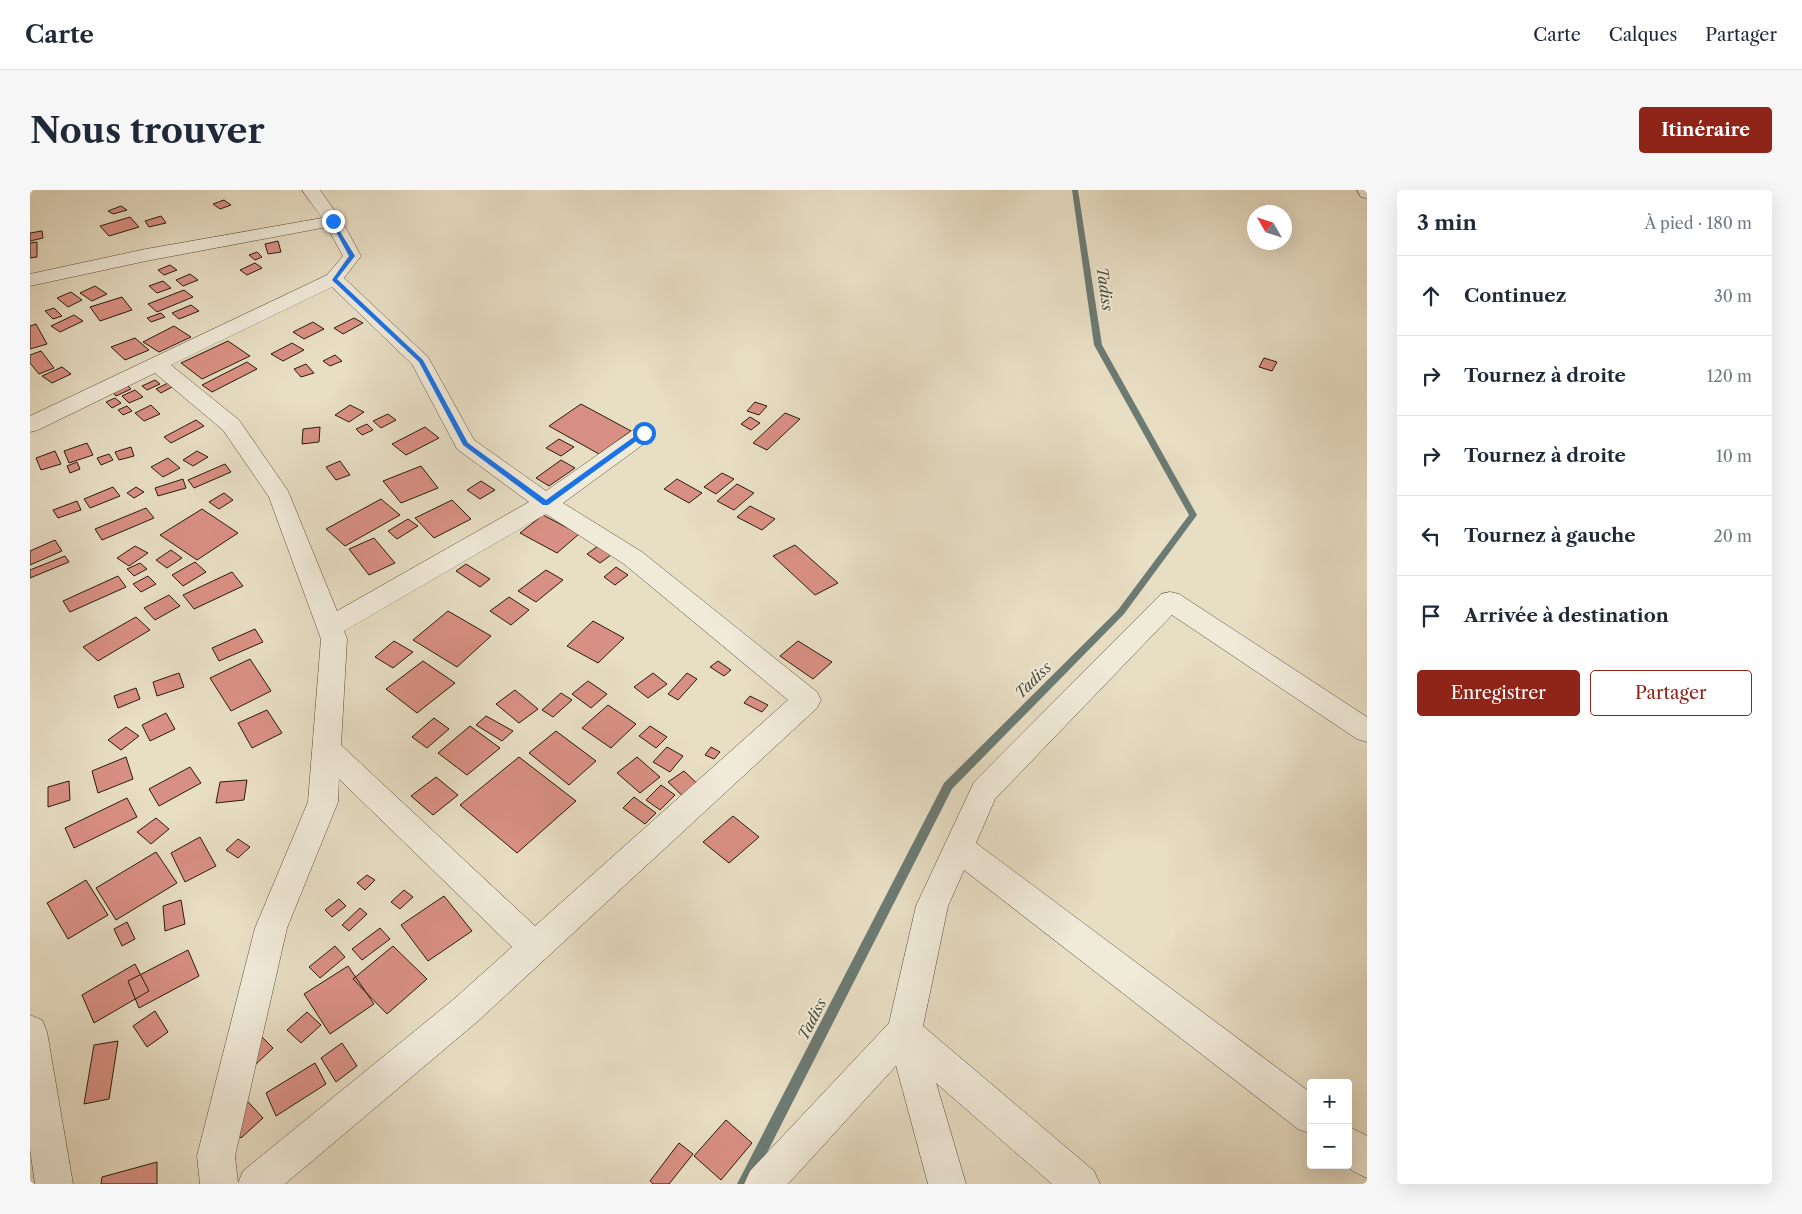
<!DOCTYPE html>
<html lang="fr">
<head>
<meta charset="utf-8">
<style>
	:root { --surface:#fff; --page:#f6f6f7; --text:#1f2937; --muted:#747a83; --line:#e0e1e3; --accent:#8f2418 }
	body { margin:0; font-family:"Libre Caslon Text",serif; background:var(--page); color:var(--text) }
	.controls { position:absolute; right:15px; bottom:15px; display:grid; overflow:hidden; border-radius:5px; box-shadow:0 5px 20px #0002 }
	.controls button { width:45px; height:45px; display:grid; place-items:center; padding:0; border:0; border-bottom:1px solid var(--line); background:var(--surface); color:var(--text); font:25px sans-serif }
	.compass { position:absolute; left:1217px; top:15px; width:45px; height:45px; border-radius:50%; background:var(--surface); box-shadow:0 5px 20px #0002; rotate:309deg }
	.stop { position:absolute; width:15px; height:15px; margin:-11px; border:4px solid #1a73e8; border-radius:50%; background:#fff }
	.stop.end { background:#1a73e8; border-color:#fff; box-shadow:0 1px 5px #0008 }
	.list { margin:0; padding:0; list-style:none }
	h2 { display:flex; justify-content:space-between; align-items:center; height:65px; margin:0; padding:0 20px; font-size:21px }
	h2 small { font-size:16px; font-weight:400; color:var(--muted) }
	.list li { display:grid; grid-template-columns:32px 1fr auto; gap:15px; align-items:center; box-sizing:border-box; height:80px; padding:0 20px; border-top:1px solid var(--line) }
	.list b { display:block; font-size:19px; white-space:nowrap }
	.list em { font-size:16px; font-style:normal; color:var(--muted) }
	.actions { display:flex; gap:10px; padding:15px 20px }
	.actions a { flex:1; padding:11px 0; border:1px solid var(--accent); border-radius:5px; text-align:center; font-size:18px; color:var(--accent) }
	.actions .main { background:var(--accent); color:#fff }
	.icon { flex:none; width:28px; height:28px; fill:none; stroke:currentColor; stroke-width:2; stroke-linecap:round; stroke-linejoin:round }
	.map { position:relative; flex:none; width:1337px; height:994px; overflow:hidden; border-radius:5px }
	header { display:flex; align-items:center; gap:30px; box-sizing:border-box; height:70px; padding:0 25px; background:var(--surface); border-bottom:1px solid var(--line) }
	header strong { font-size:24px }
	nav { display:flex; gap:28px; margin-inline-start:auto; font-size:18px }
	.intro { display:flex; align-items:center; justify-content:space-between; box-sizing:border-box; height:120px; padding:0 30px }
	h1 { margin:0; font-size:35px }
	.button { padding:12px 22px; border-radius:5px; background:var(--accent); color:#fff; font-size:18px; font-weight:700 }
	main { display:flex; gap:30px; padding:0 30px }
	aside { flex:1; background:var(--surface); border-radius:5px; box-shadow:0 5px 20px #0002 }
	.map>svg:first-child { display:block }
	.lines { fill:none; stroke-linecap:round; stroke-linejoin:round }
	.stream { fill:#6c7b74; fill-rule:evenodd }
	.building { fill:#d99084; stroke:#291c09 }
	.minor-casing { stroke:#594c38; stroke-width:1 }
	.tertiary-casing { stroke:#594c38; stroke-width:1 }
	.minor { fill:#f0ead9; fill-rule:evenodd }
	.tertiary { fill:#f0ead9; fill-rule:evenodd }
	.route { fill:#1a73e8 }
	.labels { text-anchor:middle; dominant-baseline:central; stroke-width:4; stroke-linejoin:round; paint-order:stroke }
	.water-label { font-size:15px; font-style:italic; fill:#4b4c3f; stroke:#f0ead9 }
</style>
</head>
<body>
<header>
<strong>Carte</strong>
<nav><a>Carte</a><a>Calques</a><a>Partager</a></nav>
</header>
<div class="intro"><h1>Nous trouver</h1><a class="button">Itinéraire</a></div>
<main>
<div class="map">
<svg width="1337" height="994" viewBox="0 0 1337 994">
	<rect width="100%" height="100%" fill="#e8dec4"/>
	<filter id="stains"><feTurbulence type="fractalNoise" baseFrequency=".004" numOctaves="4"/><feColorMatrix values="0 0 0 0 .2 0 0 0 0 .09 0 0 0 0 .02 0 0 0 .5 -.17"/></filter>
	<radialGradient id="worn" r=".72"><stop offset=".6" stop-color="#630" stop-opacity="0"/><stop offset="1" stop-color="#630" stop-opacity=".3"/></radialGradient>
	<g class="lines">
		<path class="stream" d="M1042 0H1048L1072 155 1167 325 1094 424 922 599 721 994H707L914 593 1088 420 1159 325 1064 155Z"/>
	</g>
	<path class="building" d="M194 10 201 15 190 19 183 14Z
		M91 16 97 20 83 24 78 21Z
		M131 26 136 33 119 37 115 31Z
		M100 27 109 37 79 46 70 36Z
		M12 41 13 48 0 51V43Z
		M248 51 251 62 238 64 235 54Z
		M7 52V67L0 68V53Z
		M227 62 232 67 225 70 219 65Z
		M225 73 232 78 217 85 210 80Z
		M140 75 147 80 134 85 128 80Z
		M160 84 168 90 153 96 146 90Z
		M133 91 141 98 127 103 119 96Z
		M65 96 77 104 62 111 50 103Z
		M154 100 163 107 127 122 118 114Z
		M41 102 52 110 38 117 27 108Z
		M92 107 102 120 70 131 60 117Z
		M161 115 169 121 149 129 142 123Z
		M24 118 32 126 23 129 15 121Z
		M131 123 135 127 121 132 117 128Z
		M44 125 53 131 30 142 21 136Z
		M324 128 333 133 313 144 304 138Z
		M283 132 294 139 274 149 263 142Z
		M6 134 17 154 0 159V136Z
		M144 136 161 147 129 162 113 152Z
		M105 148 119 160 95 170 81 157Z
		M198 151 220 166 172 189 151 173Z
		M262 153 274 160 253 171 241 164Z
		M11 161 24 178 9 184 0 173V165Z
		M305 165 312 171 300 176 293 171Z
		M1234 168 1247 172 1242 181 1229 177Z
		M217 172 227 179 182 202 172 195Z
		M276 174 284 183 271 187 264 179Z
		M32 177 41 184 22 193 12 186Z
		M125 190 130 194 117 200 112 196Z
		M138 193 142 197 131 203 126 199Z
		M97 195 101 199 86 206 82 201Z
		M105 200 113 207 99 213 92 206Z
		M85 208 91 213 82 218 76 212Z
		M725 212 737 216 729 225 717 221Z
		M551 214 601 241 569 264 519 236Z
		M121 215 130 224 114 231 105 223Z
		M320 215 334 222 319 232 305 225Z
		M97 216 102 221 93 225 88 220Z
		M755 223 770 229 737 260 723 253Z
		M358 224 366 230 351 238 343 231Z
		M720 227 730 233 721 240 711 234Z
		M166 230 174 236 141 253 134 247Z
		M337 234 343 240 332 245 326 239Z
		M290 237 289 252 272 254 273 239Z
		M395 237 409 248 376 265 362 254Z
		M529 249 544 257 531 266 516 258Z
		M57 253 63 265 39 273 34 261Z
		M101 257 104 266 89 270 85 262Z
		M25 261 31 274 11 280 6 268Z
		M167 261 178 267 163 276 153 270Z
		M79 264 83 270 71 275 67 268Z
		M138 268 150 278 133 287 121 277Z
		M531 270 545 278 519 296 506 288Z
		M310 271 320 285 306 290 296 277Z
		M47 272 50 279 40 283 37 276Z
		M195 274 201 282 164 298 158 290Z
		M391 276 408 298 371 313 353 291Z
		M692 283 704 289 686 304 674 297Z
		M153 289 156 298 128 306 125 298Z
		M647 289 672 303 659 313 634 299Z
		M451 291 465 300 450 309 437 300Z
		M707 294 724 303 704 320 687 311Z
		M83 297 90 306 60 318 54 309Z
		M106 297 114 302 104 308 97 303Z
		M194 303 203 310 189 319 179 312Z
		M351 309 370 325 315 356 296 339Z
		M422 310 441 329 404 348 385 328Z
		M47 311 51 320 28 328 23 320Z
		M720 316 745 329 732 340 707 327Z
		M116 318 124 328 72 350 65 339Z
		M172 319 208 343 167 370 130 345Z
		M513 325 549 344 527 363 490 343Z
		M378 329 388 336 367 349 358 341Z
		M344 348 365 373 339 385 319 359Z
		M25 350 32 361 0 375V361Z
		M765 355 808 393 785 405 743 366Z
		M105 356 118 363 99 376 87 368Z
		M568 356 581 365 570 373 557 364Z
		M141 360 152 368 137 378 126 370Z
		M35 366 39 372 0 388V380Z
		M165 372 176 382 153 396 142 385Z
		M110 373 117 379 104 386 97 379Z
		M436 374 460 389 450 397 426 381Z
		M586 377 598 385 585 395 574 387Z
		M516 380 533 390 506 412 488 401Z
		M202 382 213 396 164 419 153 405Z
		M88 386 96 397 40 422 33 411Z
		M118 386 126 394 111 402 103 394Z
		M139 405 150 416 125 430 114 418Z
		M479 407 499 420 481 435 460 421Z
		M418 421 461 446 427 477 383 450Z
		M106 427 120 440 68 471 53 457Z
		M563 431 594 448 568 473 537 456Z
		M225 439 233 452 189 471 182 458Z
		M364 451 383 462 363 478 345 467Z
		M768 451 802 472 783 489 750 466Z
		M220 469 241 501 201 521 180 488Z
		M393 471 425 493 387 523 356 499Z
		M688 471 701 480 694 486 680 477Z
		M149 483 154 497 127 506 123 492Z
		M623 483 637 494 618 508 604 497Z
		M657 483 667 489 648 510 638 504Z
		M558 491 577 504 561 518 542 504Z
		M106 498 110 509 88 518 84 506Z
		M485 500 508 519 489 533 466 514Z
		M531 503 542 510 523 527 512 520Z
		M720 506 738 515 732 522 714 513Z
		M578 515 606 534 581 558 552 538Z
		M237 520 252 543 222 558 208 533Z
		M136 523 145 539 120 551 112 535Z
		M456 526 483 541 472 551 446 535Z
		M404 528 419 539 397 558 382 547Z
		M440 536 470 558 437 585 408 563Z
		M620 536 637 547 626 558 609 546Z
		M96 537 109 546 91 560 78 550Z
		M526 541 566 571 539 595 499 563Z
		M637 557 653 566 640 582 623 572Z
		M681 557 690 562 684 569 675 565Z
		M96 567 103 589 68 603 62 581Z
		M489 567 546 611 487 663 430 615Z
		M607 567 630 587 610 603 587 583Z
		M160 577 171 593 129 616 119 599Z
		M654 581 675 601 659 612 638 592Z
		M406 587 428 605 403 625 381 606Z
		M217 590 214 610 186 613 190 592Z
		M39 591 40 610 18 617V597Z
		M631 595 645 605 630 620 616 610Z
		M604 607 626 623 615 634 593 618Z
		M97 608 107 627 44 658 35 638Z
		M703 626 729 647 699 673 673 652Z
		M126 628 139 639 121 654 107 642Z
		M170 647 186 676 155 692 141 663Z
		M208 649 220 657 208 668 196 660Z
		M126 662 147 693 86 730 66 698Z
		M337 685 345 690 335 700 327 693Z
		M56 690 78 725 38 749 17 713Z
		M374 700 383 707 370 719 361 712Z
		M414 706 442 741 398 771 371 735Z
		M309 709 316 716 302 727 295 720Z
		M151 710 155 734 135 741 133 716Z
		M330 718 337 724 319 741 312 735Z
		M97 732 105 749 92 756 84 739Z
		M350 738 360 749 332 770 322 759Z
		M305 756 315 767 290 788 279 777Z
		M363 756 397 789 357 824 323 789Z
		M158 760 169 786 109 818 98 791Z
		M105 774 119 801 64 833 52 805Z
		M318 776 344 814 300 844 274 804Z
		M125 821 138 842 117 857 103 836Z
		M277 822 291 835 271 853 257 840Z
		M226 841 243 858 223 877Z
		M88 851 79 909 54 914 64 855Z
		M312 853 327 876 306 892 291 868Z
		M285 873 296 894 246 926 236 903Z
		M210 903 233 928 211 948 188 923Z
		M696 930 722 953 691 990 664 966Z
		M649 953 663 964 639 994H623L620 991Z
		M127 972V994H71L72 987Z"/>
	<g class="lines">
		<defs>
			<path id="minor" d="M272 0H290L312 31 331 66 314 88 398 167 444 250 516 301 606 238 614 236 622 238 625 243 622 248 533 313 612 362 787 502 791 510 787 518 448 831 255 994H170L167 966 225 738 278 612 291 449 239 307 193 240 125 183 8 240 0 242V226L297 85 313 66 297 37 116 71 0 96V84L116 59 292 28ZM302 97 382 174 427 259 499 312 307 421 258 301 209 230 141 175ZM516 324 594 374 758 510 505 736 311 555 317 449 314 441ZM309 589 482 757 424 809 213 981 208 993 205 966 257 738 308 612Z
				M1327 0H1337V8L1331 7Z
				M1140 402 1149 404 1337 527V552L1327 549 1142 425 965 609 946 653 1281 903V944L1268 939 934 680 918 716 893 836 1064 981 1070 994H1022L875 866 758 994H714L720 981 859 833 886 716 944 592 1131 404Z
				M0 825 12 830 17 842 43 994H5L0 959Z
				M1318 936 1337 946V988L1324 982 1315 975H1318Z"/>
			<path id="tertiary" d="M874 825 886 830 891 842 936 994H898L857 842 862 830Z"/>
		</defs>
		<use href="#minor" class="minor-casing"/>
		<use href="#tertiary" class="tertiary-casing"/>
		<use href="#minor" class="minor"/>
		<use href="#tertiary" class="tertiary"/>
	</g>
	<path class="route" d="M303 30 325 66 307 89 393 170 438 253 516 310 612 241H616V244L518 315H513L433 255 389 172 302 90 319 66 300 31Z"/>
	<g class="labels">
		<g class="water-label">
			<text transform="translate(1075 99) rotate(82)">Tadiss</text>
			<text transform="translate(1003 490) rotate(-45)">Tadiss</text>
			<text transform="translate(782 829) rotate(-63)">Tadiss</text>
		</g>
	</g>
	<rect width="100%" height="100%" filter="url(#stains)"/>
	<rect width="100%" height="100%" fill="url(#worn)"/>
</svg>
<div class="controls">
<button>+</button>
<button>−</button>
</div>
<svg class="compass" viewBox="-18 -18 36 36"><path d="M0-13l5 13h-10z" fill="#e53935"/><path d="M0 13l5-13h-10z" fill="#747a83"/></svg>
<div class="stop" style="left:614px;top:243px"></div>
<div class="stop end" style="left:303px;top:31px"></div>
</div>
<aside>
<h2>3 min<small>À pied · 180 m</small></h2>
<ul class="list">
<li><svg class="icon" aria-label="ahead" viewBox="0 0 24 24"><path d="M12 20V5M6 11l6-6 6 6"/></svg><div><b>Continuez</b></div><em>30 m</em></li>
<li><svg class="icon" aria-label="right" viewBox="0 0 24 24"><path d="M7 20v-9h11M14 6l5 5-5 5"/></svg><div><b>Tournez à droite</b></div><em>120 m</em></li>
<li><svg class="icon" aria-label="right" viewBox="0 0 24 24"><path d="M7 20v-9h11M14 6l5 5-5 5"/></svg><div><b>Tournez à droite</b></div><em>10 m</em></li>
<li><svg class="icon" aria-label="left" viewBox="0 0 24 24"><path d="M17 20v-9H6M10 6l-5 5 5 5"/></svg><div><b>Tournez à gauche</b></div><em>20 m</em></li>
<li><svg class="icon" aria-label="arrive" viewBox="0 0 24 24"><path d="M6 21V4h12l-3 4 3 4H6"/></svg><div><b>Arrivée à destination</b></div></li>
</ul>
<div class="actions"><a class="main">Enregistrer</a><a>Partager</a></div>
</aside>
</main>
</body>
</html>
